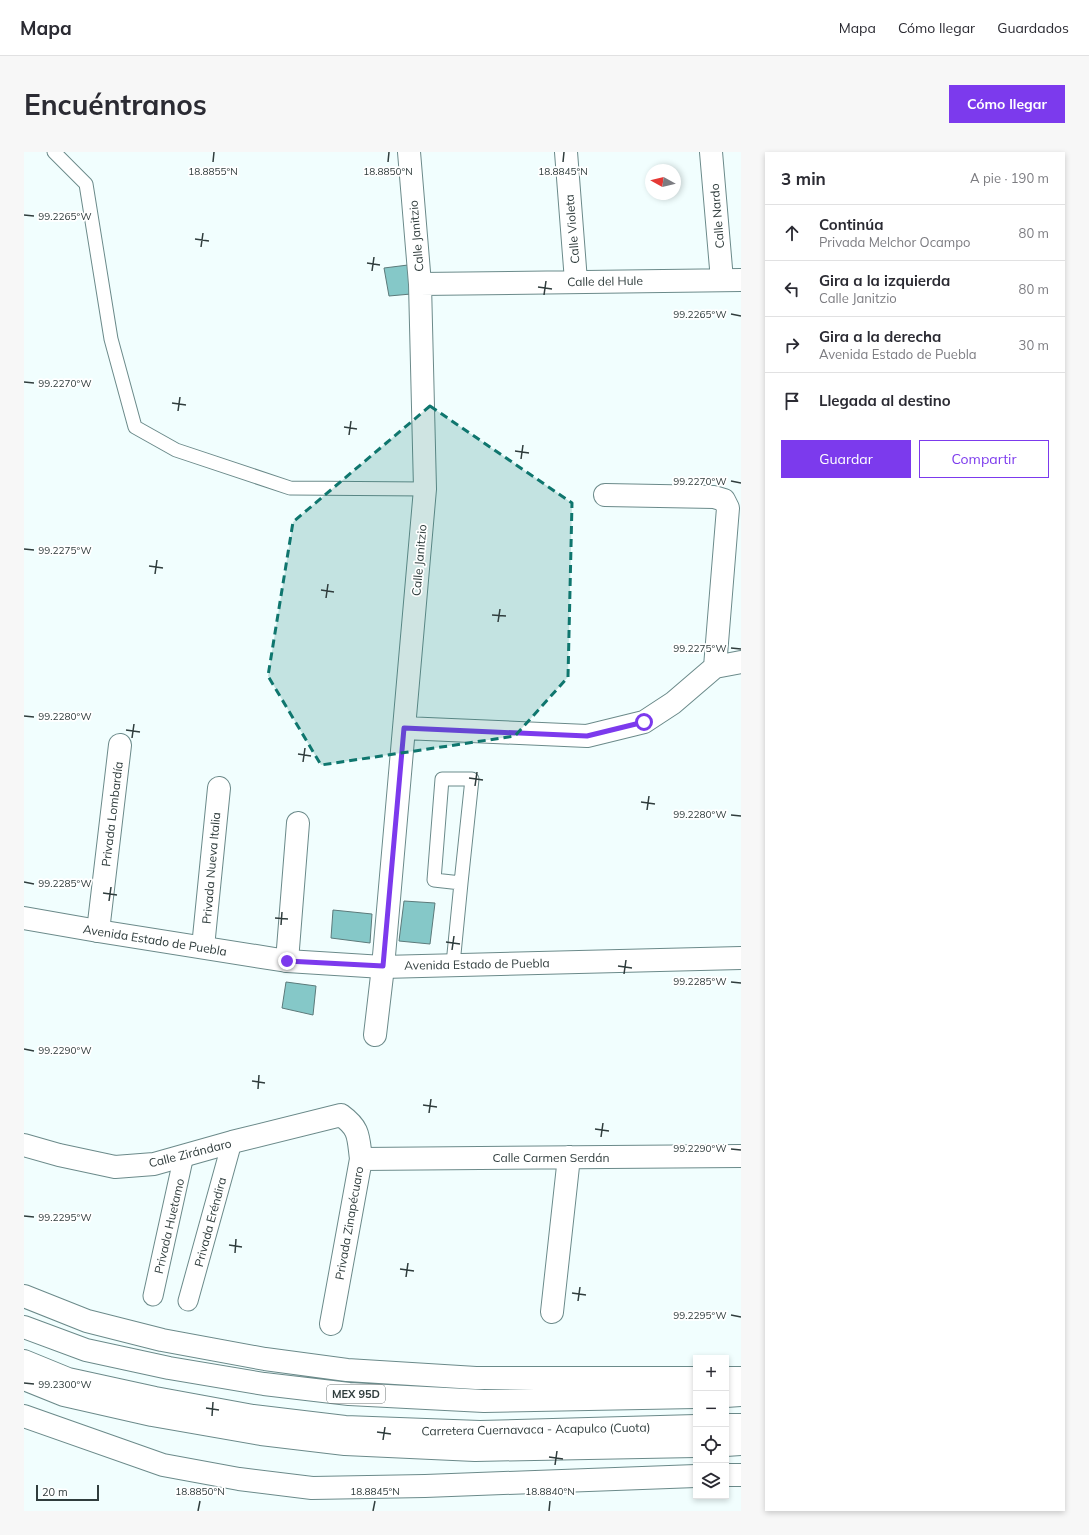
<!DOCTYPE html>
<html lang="es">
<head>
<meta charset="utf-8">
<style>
	:root { --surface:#fff; --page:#f7f7f7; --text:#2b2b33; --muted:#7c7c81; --line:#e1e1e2; --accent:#7c3aed }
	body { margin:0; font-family:Mulish,sans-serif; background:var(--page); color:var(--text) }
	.controls { position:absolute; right:12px; bottom:12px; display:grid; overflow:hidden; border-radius:0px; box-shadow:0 2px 6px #0003 }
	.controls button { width:36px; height:36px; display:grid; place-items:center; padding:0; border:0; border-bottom:1px solid var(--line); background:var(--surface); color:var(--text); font:20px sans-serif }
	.compass { position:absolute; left:621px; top:12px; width:36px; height:36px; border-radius:50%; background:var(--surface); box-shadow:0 2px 6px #0003; rotate:278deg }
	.scale { position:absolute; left:12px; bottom:10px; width:63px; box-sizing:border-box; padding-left:4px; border:2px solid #303d3d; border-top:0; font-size:11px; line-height:14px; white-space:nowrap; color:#303d3d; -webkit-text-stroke:3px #fff; paint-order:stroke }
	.stop { position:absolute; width:12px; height:12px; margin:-9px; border:3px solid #7c3aed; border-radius:50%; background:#fff }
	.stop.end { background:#7c3aed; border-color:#fff; box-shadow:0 1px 4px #0008 }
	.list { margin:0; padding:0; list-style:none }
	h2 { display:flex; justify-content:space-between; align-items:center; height:52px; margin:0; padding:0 16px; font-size:17px }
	h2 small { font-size:13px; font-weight:400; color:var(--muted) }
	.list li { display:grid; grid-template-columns:26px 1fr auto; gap:12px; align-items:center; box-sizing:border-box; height:56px; padding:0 16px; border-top:1px solid var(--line) }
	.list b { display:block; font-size:15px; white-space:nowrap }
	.list p { margin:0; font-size:13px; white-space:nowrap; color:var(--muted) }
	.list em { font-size:13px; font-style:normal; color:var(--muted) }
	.actions { display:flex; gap:8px; padding:12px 16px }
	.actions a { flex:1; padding:9px 0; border:1px solid var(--accent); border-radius:0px; text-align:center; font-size:14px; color:var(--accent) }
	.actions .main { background:var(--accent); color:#fff }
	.icon { flex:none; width:22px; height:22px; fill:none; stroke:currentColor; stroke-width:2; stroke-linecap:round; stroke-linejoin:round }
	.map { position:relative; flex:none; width:717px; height:1359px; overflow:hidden; border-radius:0px }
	header { display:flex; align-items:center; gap:24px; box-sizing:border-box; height:56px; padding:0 20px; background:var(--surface); border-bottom:1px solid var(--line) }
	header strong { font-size:19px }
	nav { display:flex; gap:22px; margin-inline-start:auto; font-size:14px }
	.intro { display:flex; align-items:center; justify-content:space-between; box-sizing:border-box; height:96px; padding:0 24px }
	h1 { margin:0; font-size:28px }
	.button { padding:10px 18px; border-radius:0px; background:var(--accent); color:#fff; font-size:14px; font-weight:700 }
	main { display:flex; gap:24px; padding:0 24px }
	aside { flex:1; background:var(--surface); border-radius:0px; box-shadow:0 2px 6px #0003 }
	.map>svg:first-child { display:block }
	.building { fill:#85c8c8; stroke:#5c7a7a }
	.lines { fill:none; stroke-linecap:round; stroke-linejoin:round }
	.service-casing { stroke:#6b8a8a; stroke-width:15 }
	.pedestrian-casing { stroke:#6b8a8a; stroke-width:21 }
	.minor-casing { stroke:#6b8a8a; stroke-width:24 }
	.tertiary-casing { stroke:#6b8a8a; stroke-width:24 }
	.primary-casing { stroke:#6b8a8a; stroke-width:24 }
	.motorway-casing { stroke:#6b8a8a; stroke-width:24 }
	.service { stroke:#fff; stroke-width:13 }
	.pedestrian { stroke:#fff; stroke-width:19 }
	.minor { stroke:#fff; stroke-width:22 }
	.tertiary { stroke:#fff; stroke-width:22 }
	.primary { stroke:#fff; stroke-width:22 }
	.motorway { stroke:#fff; stroke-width:22 }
	.route { stroke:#7c3aed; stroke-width:5 }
	.marked { fill:#0f766e; fill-opacity:0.2; stroke:#0f766e; stroke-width:3; stroke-dasharray:8 5; stroke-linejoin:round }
	.ticks { fill:none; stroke:#303d3d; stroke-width:1.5 }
	.labels { text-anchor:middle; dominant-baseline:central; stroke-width:3.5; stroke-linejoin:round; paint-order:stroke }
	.shield { fill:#fff; stroke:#6e7777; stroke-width:1 }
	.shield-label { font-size:11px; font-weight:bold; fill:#303d3d }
	.street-label { font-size:12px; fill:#303d3d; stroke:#fff }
	.ticks-label { font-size:10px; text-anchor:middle; fill:#303d3d; stroke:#fff; stroke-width:3.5; stroke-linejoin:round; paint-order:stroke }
</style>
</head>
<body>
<header>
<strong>Mapa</strong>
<nav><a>Mapa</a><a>Cómo llegar</a><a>Guardados</a></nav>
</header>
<div class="intro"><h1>Encuéntranos</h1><a class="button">Cómo llegar</a></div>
<main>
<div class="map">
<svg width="717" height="1359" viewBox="0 0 717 1359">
	<rect width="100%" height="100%" fill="#f1fefe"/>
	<path class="building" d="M384 113 387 142 365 144 360 116Z
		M380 749 411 751 406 792 375 789Z
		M309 758 348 762 346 791 307 786Z
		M262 830 292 834 289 863 258 856Z"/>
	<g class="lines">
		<defs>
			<path id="service" d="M30 0 62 32 87 187 111 275 152 298 266 336 401 337
				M429 812 437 731 410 728 418 627H448L437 731"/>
			<path id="pedestrian" d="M129 1144 160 1003
				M164 1149 208 990"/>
			<path id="minor" d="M542 0 552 129
				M687 0 698 128
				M396 132 717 128
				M691 515 717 510
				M380 576 563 584 620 570 649 551 691 515 704 356 700 348 690 345 581 343
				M74 779 96 593
				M179 795 195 636
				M263 809 274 671
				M351 883 359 815 401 337 396 132 385 0
				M0 993 35 1003 91 1015 130 1012 208 990 317 963C336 977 334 984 337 1007L307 1172
				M337 1007 717 1004
				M528 1160 545 1005"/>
			<path id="tertiary" d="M0 766 74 779 263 809 359 815 717 806"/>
			<path id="primary" d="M0 1264 139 1313 215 1327 288 1336 401 1334 672 1324
				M702 1323H717"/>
			<path id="motorway" d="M0 1144 63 1169 138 1188 241 1207 323 1218 452 1226H672
				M0 1175 62 1198 145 1216 240 1232 325 1242 460 1249 672 1245
				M0 1209 44 1227 131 1246 229 1264 321 1275 456 1280 672 1274
				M702 1226H717
				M0 1227 40 1243 128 1263 237 1282 321 1292 451 1298 672 1294
				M702 1244 717 1243
				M702 1273H717
				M702 1293 717 1292"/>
		</defs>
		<use href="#service" class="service-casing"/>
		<use href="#pedestrian" class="pedestrian-casing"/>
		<use href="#minor" class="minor-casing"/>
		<use href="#tertiary" class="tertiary-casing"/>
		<use href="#primary" class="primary-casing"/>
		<use href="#motorway" class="motorway-casing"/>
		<use href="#service" class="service"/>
		<use href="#pedestrian" class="pedestrian"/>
		<use href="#minor" class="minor"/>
		<use href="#tertiary" class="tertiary"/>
		<use href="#primary" class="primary"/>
		<use href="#motorway" class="motorway"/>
	</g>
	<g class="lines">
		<path class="route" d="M263 809 359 814 380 576 563 584 620 570"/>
	</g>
	<path class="marked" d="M406 254 548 351 544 525 491 584 297 613 244 524 269 370Z"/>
	<path class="ticks" d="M189 10 190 0M364 10 365 0M539 10 540 0M0 63 10 64M171 87 185 89M177 95 179 81M343 111 356 113M348 119 350 105M514 135 528 137M520 143 522 129M707 162 717 164M0 230 10 231M148 251 162 253M154 259 156 245M320 275 333 277M325 283 327 269M491 299 505 301M497 307 499 293M707 329 717 331M0 397 10 398M125 414 139 416M131 422 133 408M297 438 310 440M302 446 304 432M468 463 482 464M474 470 476 457M707 496 717 497M0 564 10 565M102 578 116 580M108 586 110 572M274 602 287 604M279 610 281 596M445 626 459 628M451 634 453 620M617 650 631 652M623 658 625 644M707 663 717 664M0 730 10 732M79 741 93 743M85 749 87 735M251 766 264 767M257 773 258 760M422 790 436 792M428 798 430 784M594 814 608 816M600 822 602 808M707 830 717 831M0 897 10 899M228 929 241 931M234 937 235 923M399 953 413 955M405 961 407 947M571 977 585 979M577 985 579 971M707 997 717 998M0 1064 10 1065M205 1093 218 1095M211 1101 212 1087M376 1117 390 1119M382 1125 384 1111M548 1141 562 1143M554 1149 556 1135M707 1163 717 1165M0 1231 10 1232M182 1256 195 1258M188 1264 189 1250M353 1280 367 1282M359 1288 361 1275M525 1305 539 1307M531 1313 533 1299M174 1359 176 1349M349 1359 351 1349M525 1359 526 1349"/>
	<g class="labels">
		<rect class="shield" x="303" y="1233" width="58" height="18" rx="3"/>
		<g class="shield-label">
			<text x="332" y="1242">MEX 95D</text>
		</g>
		<g class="street-label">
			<text transform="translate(693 64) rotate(-95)">Calle Nardo</text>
			<text transform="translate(548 77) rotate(-95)">Calle Violeta</text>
			<text transform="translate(392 84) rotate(-95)">Calle Janitzio</text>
			<text transform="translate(581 129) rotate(-1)">Calle del Hule</text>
			<text transform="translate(395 408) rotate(-85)">Calle Janitzio</text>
			<text transform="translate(88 662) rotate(-83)">Privada Lombardía</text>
			<text transform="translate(187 716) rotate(-85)">Privada Nueva Italia</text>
			<text transform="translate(131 788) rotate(9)">Avenida Estado de Puebla</text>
			<text transform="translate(453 812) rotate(-1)">Avenida Estado de Puebla</text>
			<text transform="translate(166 1001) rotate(-14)">Calle Zirándaro</text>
			<text x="527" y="1005">Calle Carmen Serdán</text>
			<text transform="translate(186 1070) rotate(-75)">Privada Eréndira</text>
			<text transform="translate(325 1071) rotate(-80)">Privada Zinapécuaro</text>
			<text transform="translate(145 1074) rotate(-77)">Privada Huetamo</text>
			<text transform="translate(512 1277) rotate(-1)">Carretera Cuernavaca - Acapulco (Cuota)</text>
		</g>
	</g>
	<g class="ticks-label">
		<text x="189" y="23">18.8855°N</text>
		<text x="364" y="23">18.8850°N</text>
		<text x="539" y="23">18.8845°N</text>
		<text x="41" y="68">99.2265°W</text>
		<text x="676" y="166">99.2265°W</text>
		<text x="41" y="235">99.2270°W</text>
		<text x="676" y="333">99.2270°W</text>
		<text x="41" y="402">99.2275°W</text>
		<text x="676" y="500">99.2275°W</text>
		<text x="41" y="568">99.2280°W</text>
		<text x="676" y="666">99.2280°W</text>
		<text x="41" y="735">99.2285°W</text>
		<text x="676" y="833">99.2285°W</text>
		<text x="41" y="902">99.2290°W</text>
		<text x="676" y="1000">99.2290°W</text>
		<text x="41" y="1069">99.2295°W</text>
		<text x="676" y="1167">99.2295°W</text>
		<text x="41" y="1236">99.2300°W</text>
		<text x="176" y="1343">18.8850°N</text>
		<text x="351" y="1343">18.8845°N</text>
		<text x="526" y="1343">18.8840°N</text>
	</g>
</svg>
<div class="controls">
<button>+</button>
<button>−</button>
<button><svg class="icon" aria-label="locate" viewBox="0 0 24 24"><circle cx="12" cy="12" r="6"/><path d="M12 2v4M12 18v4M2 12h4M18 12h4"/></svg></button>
<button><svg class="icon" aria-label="layers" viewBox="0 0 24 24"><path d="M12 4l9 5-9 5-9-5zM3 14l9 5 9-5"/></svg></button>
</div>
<svg class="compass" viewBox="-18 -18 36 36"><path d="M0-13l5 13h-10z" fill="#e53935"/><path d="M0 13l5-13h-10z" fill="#7c7c81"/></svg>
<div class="scale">20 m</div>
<div class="stop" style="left:620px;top:570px"></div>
<div class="stop end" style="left:263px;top:809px"></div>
</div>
<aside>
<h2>3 min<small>A pie · 190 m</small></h2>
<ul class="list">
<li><svg class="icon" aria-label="ahead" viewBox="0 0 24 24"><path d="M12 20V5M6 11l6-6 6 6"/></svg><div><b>Continúa</b><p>Privada Melchor Ocampo</p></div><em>80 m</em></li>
<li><svg class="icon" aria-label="left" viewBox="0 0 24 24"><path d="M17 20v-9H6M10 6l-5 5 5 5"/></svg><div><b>Gira a la izquierda</b><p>Calle Janitzio</p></div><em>80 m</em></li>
<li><svg class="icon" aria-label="right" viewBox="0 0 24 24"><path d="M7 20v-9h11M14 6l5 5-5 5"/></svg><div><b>Gira a la derecha</b><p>Avenida Estado de Puebla</p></div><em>30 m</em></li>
<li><svg class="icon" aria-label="arrive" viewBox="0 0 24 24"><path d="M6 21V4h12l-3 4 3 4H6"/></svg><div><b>Llegada al destino</b></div></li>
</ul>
<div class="actions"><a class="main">Guardar</a><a>Compartir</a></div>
</aside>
</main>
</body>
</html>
